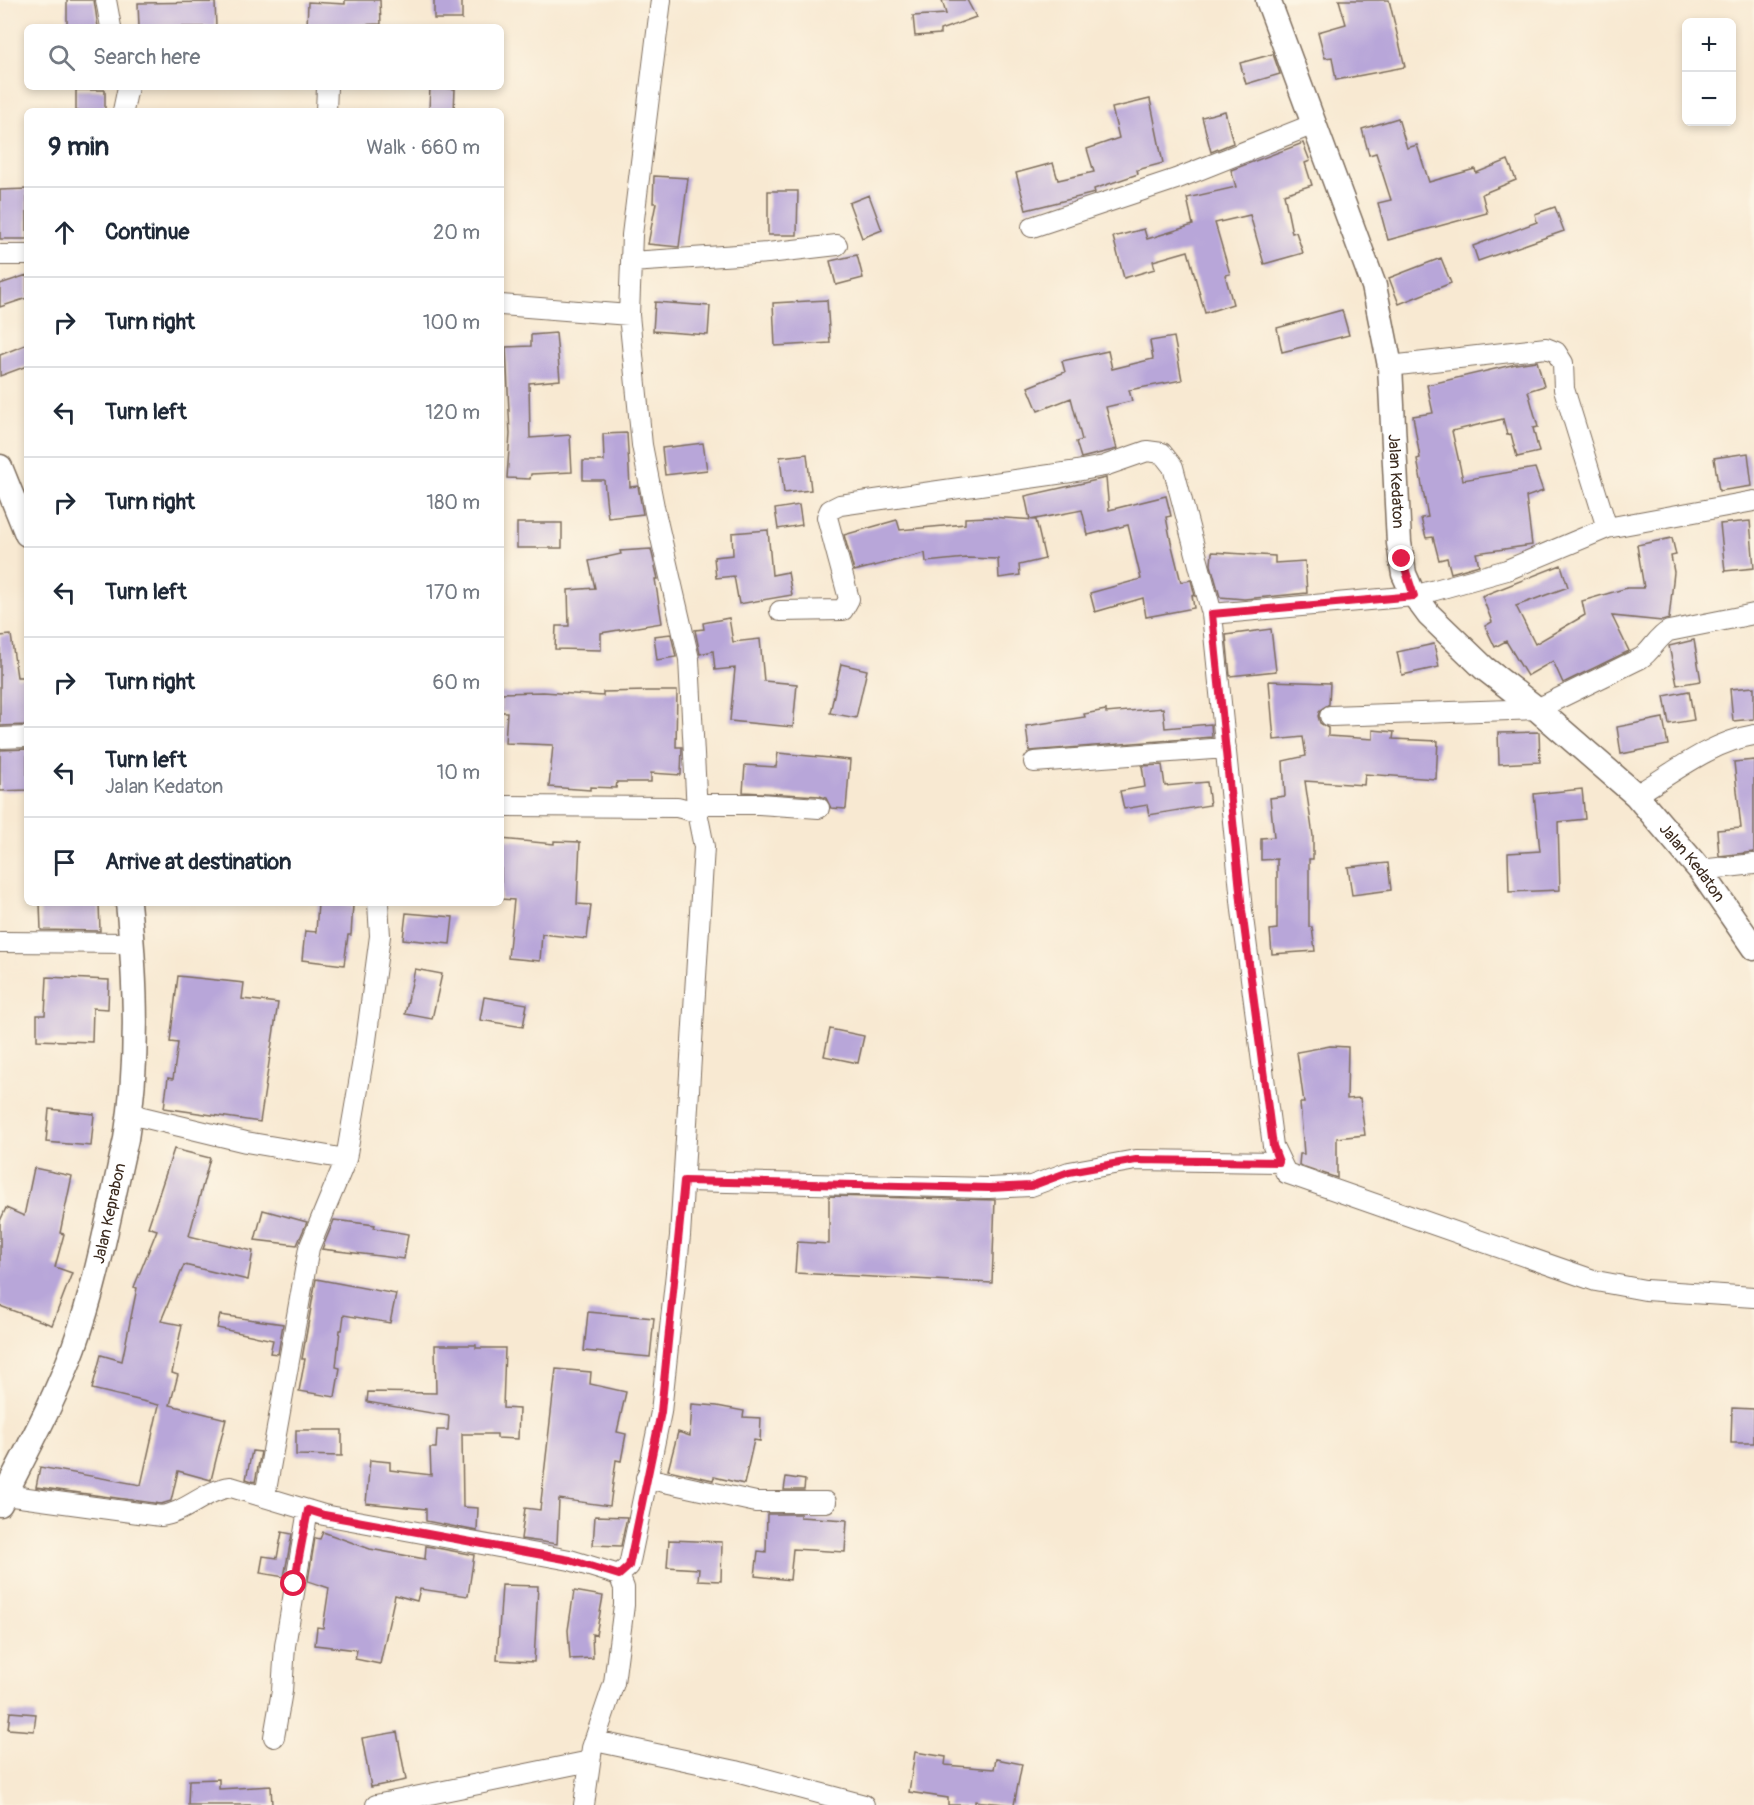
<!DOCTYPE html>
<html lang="en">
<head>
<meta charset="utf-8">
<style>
	:root { --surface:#fff; --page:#f2f2f3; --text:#1f2937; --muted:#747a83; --line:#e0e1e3 }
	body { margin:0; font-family:Pangolin,sans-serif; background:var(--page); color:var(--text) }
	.controls { position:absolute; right:18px; top:18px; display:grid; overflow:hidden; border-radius:9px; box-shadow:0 3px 9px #0003 }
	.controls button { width:54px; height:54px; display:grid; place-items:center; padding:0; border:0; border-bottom:2px solid var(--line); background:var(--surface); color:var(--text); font:30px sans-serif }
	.stop { position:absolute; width:18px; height:18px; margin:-14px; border:4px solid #e11d48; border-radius:50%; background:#fff }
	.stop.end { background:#e11d48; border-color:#fff; box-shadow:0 2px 6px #0008 }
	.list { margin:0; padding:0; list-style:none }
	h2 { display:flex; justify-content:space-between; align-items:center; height:78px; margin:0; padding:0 24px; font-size:26px }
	h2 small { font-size:20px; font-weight:400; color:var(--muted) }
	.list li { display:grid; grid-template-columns:39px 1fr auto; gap:18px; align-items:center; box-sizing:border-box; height:90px; padding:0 24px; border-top:2px solid var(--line) }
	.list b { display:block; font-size:22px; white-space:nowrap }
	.list p { margin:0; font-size:20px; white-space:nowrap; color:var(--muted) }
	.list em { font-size:20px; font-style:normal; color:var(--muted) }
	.icon { flex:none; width:33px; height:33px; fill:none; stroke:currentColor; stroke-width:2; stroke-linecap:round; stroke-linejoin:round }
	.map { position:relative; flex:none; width:1754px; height:1805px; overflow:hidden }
	.search { position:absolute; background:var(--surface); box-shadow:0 3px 9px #0003; left:24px; top:24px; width:480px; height:66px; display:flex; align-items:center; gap:15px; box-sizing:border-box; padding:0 21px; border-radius:9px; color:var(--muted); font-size:22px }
	.panel { position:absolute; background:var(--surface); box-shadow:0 3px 9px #0003; left:24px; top:108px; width:480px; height:798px; border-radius:9px }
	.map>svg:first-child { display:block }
	.building { fill:#b8a6d9 }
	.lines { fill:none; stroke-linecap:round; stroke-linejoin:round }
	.minor-casing { stroke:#7d6d5d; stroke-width:22 }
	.tertiary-casing { stroke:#7d6d5d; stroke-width:27 }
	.minor { stroke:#fff; stroke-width:20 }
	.tertiary { stroke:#fff; stroke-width:24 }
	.route { stroke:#e11d48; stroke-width:8 }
	.labels { text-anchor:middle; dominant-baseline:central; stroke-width:5; stroke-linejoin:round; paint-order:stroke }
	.street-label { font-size:16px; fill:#3b2a1e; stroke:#fcf5e5 }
</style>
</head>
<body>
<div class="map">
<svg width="1754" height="1805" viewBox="0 0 1754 1805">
	<rect width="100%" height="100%" fill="#fcf5e5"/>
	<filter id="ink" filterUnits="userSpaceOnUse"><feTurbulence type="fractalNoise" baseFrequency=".0167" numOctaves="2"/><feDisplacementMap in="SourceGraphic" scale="12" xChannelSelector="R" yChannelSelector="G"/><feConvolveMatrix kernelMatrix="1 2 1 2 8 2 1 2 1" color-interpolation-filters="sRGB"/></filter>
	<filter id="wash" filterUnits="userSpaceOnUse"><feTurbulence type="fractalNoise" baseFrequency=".008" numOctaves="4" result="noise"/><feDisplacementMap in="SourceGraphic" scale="24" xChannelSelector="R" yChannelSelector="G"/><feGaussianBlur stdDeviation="1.35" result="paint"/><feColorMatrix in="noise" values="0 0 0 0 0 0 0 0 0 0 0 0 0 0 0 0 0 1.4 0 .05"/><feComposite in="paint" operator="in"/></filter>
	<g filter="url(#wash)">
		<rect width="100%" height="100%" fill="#f8e9d2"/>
		<g id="blocks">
			<path class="building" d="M67 0H94L98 27H67Z
				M345 0H380L381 24 307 27 308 2 345 4Z
				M434 0H462V19H434Z
				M942 0H967L976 17 940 30V34L915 36 913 16 946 14Z
				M1339 0H1389L1405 67 1336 80 1332 57 1325 58 1318 32 1346 24Z
				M215 2 216 27H139L138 3Z
				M1273 54 1280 74 1246 84 1240 63Z
				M430 87 455 89 454 111H429Z
				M76 90H105V111H76Z
				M1150 99 1163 163 1137 170 1138 174 1094 189 1095 193 1026 210 1016 173 1053 163 1058 180 1094 172 1087 149 1119 138 1112 108Z
				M1225 111 1233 143 1211 152 1202 117Z
				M1398 118 1407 148 1417 145 1429 182 1475 169 1476 173 1508 160 1516 180 1482 194 1487 213 1388 240 1378 203 1391 200 1376 153 1369 155 1362 129Z
				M1303 143 1310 161 1305 163 1312 185 1284 194 1292 233 1296 232 1303 253 1264 264 1250 215 1215 223 1230 274 1225 275 1233 304 1205 313 1188 251 1153 261 1155 269 1124 278 1113 237 1144 229 1147 239 1193 225 1187 198 1236 187 1231 170Z
				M654 176 688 178 679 247 648 244 656 203H653Z
				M27 189V239H0V190Z
				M768 191H798L797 235H768Z
				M869 195 882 230 862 238 849 203Z
				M1555 207 1564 231 1478 261 1473 246 1537 222 1535 214Z
				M857 255 863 278 836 285 830 261Z
				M1441 258 1451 283 1399 304 1389 278Z
				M27 275V298L0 307V284Z
				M827 300 830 343 775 346 773 303Z
				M655 302 710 306 708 335 653 331Z
				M1342 310 1349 335 1282 352 1277 328Z
				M556 333 560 380 529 383 530 438 570 435 572 472 531 474 530 479 507 478 510 434 506 347 531 346V335Z
				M1174 337 1182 380 1129 390 1132 401 1106 407 1117 449 1081 458 1076 442 1082 440 1071 398 1038 411 1028 387 1065 372 1062 361 1108 351 1112 369 1153 359 1150 341Z
				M27 344V366L0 376V355Z
				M1537 361 1544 386 1528 391 1538 427 1533 428 1539 452 1517 457 1511 434 1507 435 1503 419 1452 431 1463 480 1535 468 1543 491 1526 497 1532 545 1476 553 1479 565 1451 573 1447 558 1439 560 1433 537 1426 538 1421 518 1428 517 1417 459 1420 458 1413 416 1433 413 1427 385 1516 364Z
				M627 433 630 487 638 486 643 514 608 518 604 480H583V461H604L603 434Z
				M703 443 707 470 665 475 662 448Z
				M1748 453 1752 486 1719 491 1714 458Z
				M807 454 811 490 784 493 780 457Z
				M1106 478 1109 510 1166 496 1171 516 1166 517 1171 542 1181 582 1191 580 1195 596 1192 595 1194 608 1146 617 1143 598 1095 612 1090 593 1141 579 1128 525 1088 535 1082 510 1030 520 1025 496Z
				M799 505 802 525 778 529 775 509Z
				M989 517 1036 520 1045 559 1019 565 1020 575 999 578 998 559 966 558 926 562 925 553 854 571 844 535 897 520 900 530 965 524V518Z
				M1750 521 1754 568 1725 571 1720 524Z
				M517 523H562V548H517Z
				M768 530 772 575 788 572 792 595 739 604 734 576 716 578 714 557 733 555 732 533Z
				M1672 538 1676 555 1671 556 1674 572 1669 619 1662 621 1612 616 1629 651 1563 683 1553 661 1527 676 1506 641 1495 647 1485 626 1492 622 1482 596 1561 565 1568 587 1516 606 1535 644 1585 615 1582 601 1627 588H1644L1637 545Z
				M651 549 658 579H655L662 623 601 633V650L555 649 556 626H569L568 590 595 588 589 561 621 554 620 551Z
				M1212 552 1275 556V563L1305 561 1307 593 1244 599 1220 597 1211 565Z
				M729 618 733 642 760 639 764 681 797 684 793 727 730 721 735 668 715 670 713 651 700 654 695 630 704 629 703 623Z
				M1271 629 1276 671 1230 676 1226 635Z
				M671 634 676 657 657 660 654 636Z
				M11 635 17 677H27V725L0 726V636Z
				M1694 640 1701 681 1677 685 1669 646Z
				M1434 644 1439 667 1402 675 1397 652Z
				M841 664 867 670 856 718 830 713Z
				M1269 681 1330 683 1329 704 1320 710 1318 716 1320 723 1328 728V736L1373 739V730L1394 732 1393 739 1438 741 1436 779 1365 774 1364 785 1305 781 1313 836V859H1309V927H1312L1315 951 1272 954 1270 930 1277 929V859L1261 860V838L1274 837 1270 798 1285 796 1283 761 1306 756 1303 737 1274 740Z
				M1754 687V719L1733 721 1730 689Z
				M648 691H677L676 747H682L681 775 651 773V782H617L616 788 590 787V790L549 787 553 745 505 743 507 712H501V693L543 692 603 696V692Z
				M1689 691 1694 720 1669 724 1664 696Z
				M1163 708 1165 728 1211 724 1212 737 1029 751 1026 726 1085 717 1084 714 1106 710V713Z
				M1663 718 1668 745 1621 754 1617 727Z
				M1539 732 1540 762 1499 764 1498 733Z
				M27 749V790L0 791V750Z
				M778 753 850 760 846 809 831 808 826 798 820 796 743 792 745 765 776 767Z
				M1754 760V852L1719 856 1717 830 1741 828 1734 762Z
				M1162 765 1165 786 1207 782 1210 805 1149 815 1147 805 1124 809 1120 791 1145 787 1142 766Z
				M1582 789 1585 819 1558 822 1560 890 1509 892 1508 853 1540 851 1534 794Z
				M501 839 554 844V841L580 842 577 904 591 905 587 939 542 934 540 961 508 958 514 900 501 899Z
				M1388 863 1391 890 1352 895 1348 867Z
				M40 903H99L100 931 41 930Z
				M318 903 353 905 351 935H348L344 965 302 960 305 931 316 932Z
				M406 913 453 917 450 944 403 939Z
				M415 969 442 974 432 1019 405 1014Z
				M178 976 244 983 242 999 278 1003 260 1122 164 1108 168 1078 173 1079 178 1043 170 1042Z
				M47 977 109 980 108 1009 93 1008 92 1042 37 1040V1015H45Z
				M484 997 527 1004 523 1027 480 1020Z
				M830 1029 864 1036 858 1063 824 1056Z
				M1330 1046 1348 1047 1347 1099 1360 1098 1365 1135 1337 1138V1178L1299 1165 1300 1154H1304L1300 1103H1304L1297 1052Z
				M49 1109 94 1114 91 1146 46 1142Z
				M174 1149 210 1158 189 1236 253 1251 248 1280 184 1265 161 1321 182 1325 172 1373 178 1375 170 1405 226 1419 211 1480 178 1471 171 1501 161 1504 36 1487 40 1467 141 1485 159 1405 92 1389 101 1355 122 1361 137 1288 134 1287 157 1230 148 1227Z
				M34 1168 72 1176 60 1233 64 1234 55 1267 72 1273 52 1325 0 1306V1221L6 1208 24 1216Z
				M829 1196 995 1200 992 1283 795 1273 797 1242 829 1244Z
				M263 1210 307 1222 297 1245 255 1240Z
				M334 1220 375 1225 374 1228 408 1234 404 1259 322 1249Z
				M316 1279 396 1294 390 1323 344 1315 342 1330H340L336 1367 340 1368 335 1397 299 1391 305 1359H302Z
				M588 1312 654 1318 650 1357 584 1351Z
				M220 1315 283 1324 278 1354 270 1353 273 1340 217 1328Z
				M435 1345H476V1348H505L503 1408 519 1409 518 1439 497 1438V1434H462L463 1507 478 1508 477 1531 426 1521V1509L366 1503 370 1460 390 1462V1470L431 1475 430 1448H436L437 1430H448L449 1416 367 1402 368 1392 436 1393Z
				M556 1369 591 1372 590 1384 626 1392 617 1432 626 1434 621 1461 616 1460 610 1506 559 1499 557 1544 521 1539 525 1508 540 1510Z
				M692 1404 717 1406 744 1411 743 1417 761 1418 760 1441 754 1440 744 1484 714 1477 713 1480 668 1470 678 1432 690 1436Z
				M1732 1408 1754 1409V1443H1731Z
				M296 1430H342V1456L296 1455Z
				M252 1451 261 1452 255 1482 246 1479Z
				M786 1477 805 1480 804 1490H784Z
				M767 1514H800V1517L847 1520 845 1552 793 1549 790 1580 755 1576 758 1551 766 1552Z
				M595 1516 627 1517 621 1546 593 1545Z
				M282 1532 292 1534 284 1577 260 1573 263 1556 277 1558Z
				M323 1532 370 1549 425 1559 426 1546 474 1555 468 1596 420 1589 417 1601 395 1595 380 1664 355 1659 357 1650 315 1645 317 1627 323 1628 329 1588 308 1581 315 1538 320 1539Z
				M669 1540 722 1542 721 1581 698 1580 699 1569 667 1567Z
				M502 1585 538 1586 534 1662 497 1660Z
				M574 1591 603 1596 596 1635 592 1634 593 1658 570 1659 568 1630Z
				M10 1712 36 1714 34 1731 8 1729Z
				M397 1732 406 1780 371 1787 362 1738Z
				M915 1752 946 1757 945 1765 994 1769 996 1759 1022 1764 1014 1805 975 1801V1805H948V1798L909 1792Z
				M219 1779V1789L271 1786 272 1805H188L189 1780Z"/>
		</g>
	</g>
	<g filter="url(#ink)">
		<use href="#blocks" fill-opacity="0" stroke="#7d6d5d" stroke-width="1.5"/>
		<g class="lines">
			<defs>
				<path id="minor" d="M106 0 111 27
					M123 111 128 87
					M326 111 327 87
					M1032 227 1176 179 1314 124
					M0 255H27
					M631 262 768 253 837 245
					M501 305 629 315 642 445 655 512 689 659 697 812 677 807 501 806
					M629 315 632 235 661 0
					M1390 366 1546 348 1556 352 1563 363 1564 389 1607 528
					M780 611 843 610 849 599 827 517 830 510 840 505 1071 472 1104 466 1147 451 1162 453 1173 467 1212 614 1414 596 1507 570 1607 528 1754 501
					M1212 614 1242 910 1273 1146 1286 1173 1596 1281 1645 1290 1754 1297
					M1330 716 1537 709 1641 658C1652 651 1657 637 1669 631L1754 614
					M0 738 27 737
					M1034 762 1226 748
					M1636 795C1673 773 1711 742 1754 735
					M697 804H759L819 808
					M1700 870 1754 864
					M0 942 132 943
					M130 1114 246 1142 346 1159
					M684 1181 989 1188 1031 1186 1069 1172 1136 1160 1279 1162
					M646 1478 756 1502H826
					M5 1495 161 1516C186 1513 205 1490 231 1487L324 1515 570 1560 619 1575 624 1588V1605L614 1683 592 1748 584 1805
					M265 1496 309 1248 346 1159 365 1048 380 936 378 903
					M619 1575 629 1566 661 1412 680 1236 704 847 697 812
					M274 1737 282 1691 285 1646 308 1510
					M595 1741 736 1771 864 1805
					M376 1805 590 1761"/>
				<g id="tertiary">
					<path id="s1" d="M1268 0 1374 286 1390 366 1399 543 1404 574 1412 592 1429 615 1484 668 1537 709 1636 795 1700 870 1754 948"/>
					<path d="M0 467 27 534"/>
					<path id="s2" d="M0 1504C26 1452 54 1402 74 1347 98 1280 110 1208 126 1139 139 1061 136 981 128 903"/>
				</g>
			</defs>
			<use href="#minor" class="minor-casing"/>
			<use href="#tertiary" class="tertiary-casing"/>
			<use href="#minor" class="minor"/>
			<use href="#tertiary" class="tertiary"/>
		</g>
	</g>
	<g class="lines" filter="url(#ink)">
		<path class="route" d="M294 1584 308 1510 324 1515 570 1560 619 1575 629 1566 661 1412 684 1181 989 1188 1031 1186 1069 1172 1136 1160 1279 1162 1273 1146 1242 910 1212 614 1414 596 1402 559"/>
	</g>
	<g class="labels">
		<g class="street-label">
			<text stroke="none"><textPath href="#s1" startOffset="502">Jalan Kedaton</textPath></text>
			<text stroke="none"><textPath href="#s1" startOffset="1006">Jalan Kedaton</textPath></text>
			<text stroke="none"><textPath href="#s2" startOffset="312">Jalan Keprabon</textPath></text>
		</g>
	</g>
</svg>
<div class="controls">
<button>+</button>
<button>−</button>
</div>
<div class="stop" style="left:294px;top:1584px"></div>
<div class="stop end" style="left:1402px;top:559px"></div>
<div class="search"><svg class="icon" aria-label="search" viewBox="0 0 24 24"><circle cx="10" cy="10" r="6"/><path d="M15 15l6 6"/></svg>Search here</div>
<section class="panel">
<h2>9 min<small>Walk · 660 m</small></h2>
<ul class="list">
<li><svg class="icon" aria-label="ahead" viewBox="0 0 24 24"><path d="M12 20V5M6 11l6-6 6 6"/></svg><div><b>Continue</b></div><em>20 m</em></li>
<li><svg class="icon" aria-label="right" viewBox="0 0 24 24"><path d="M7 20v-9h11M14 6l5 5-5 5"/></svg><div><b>Turn right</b></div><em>100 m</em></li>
<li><svg class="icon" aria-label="left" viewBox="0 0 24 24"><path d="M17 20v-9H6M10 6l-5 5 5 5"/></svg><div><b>Turn left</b></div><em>120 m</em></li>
<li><svg class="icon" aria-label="right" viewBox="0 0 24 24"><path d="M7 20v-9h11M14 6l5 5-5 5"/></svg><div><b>Turn right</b></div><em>180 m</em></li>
<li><svg class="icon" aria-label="left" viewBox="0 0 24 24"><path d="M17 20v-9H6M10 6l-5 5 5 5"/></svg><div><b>Turn left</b></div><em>170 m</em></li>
<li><svg class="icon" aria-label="right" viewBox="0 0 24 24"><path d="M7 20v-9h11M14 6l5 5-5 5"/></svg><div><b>Turn right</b></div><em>60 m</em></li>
<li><svg class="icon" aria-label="left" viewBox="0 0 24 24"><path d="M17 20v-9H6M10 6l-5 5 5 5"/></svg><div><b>Turn left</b><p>Jalan Kedaton</p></div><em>10 m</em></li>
<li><svg class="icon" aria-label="arrive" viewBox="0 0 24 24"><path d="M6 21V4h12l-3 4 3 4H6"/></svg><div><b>Arrive at destination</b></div></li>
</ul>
</section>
</div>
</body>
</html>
